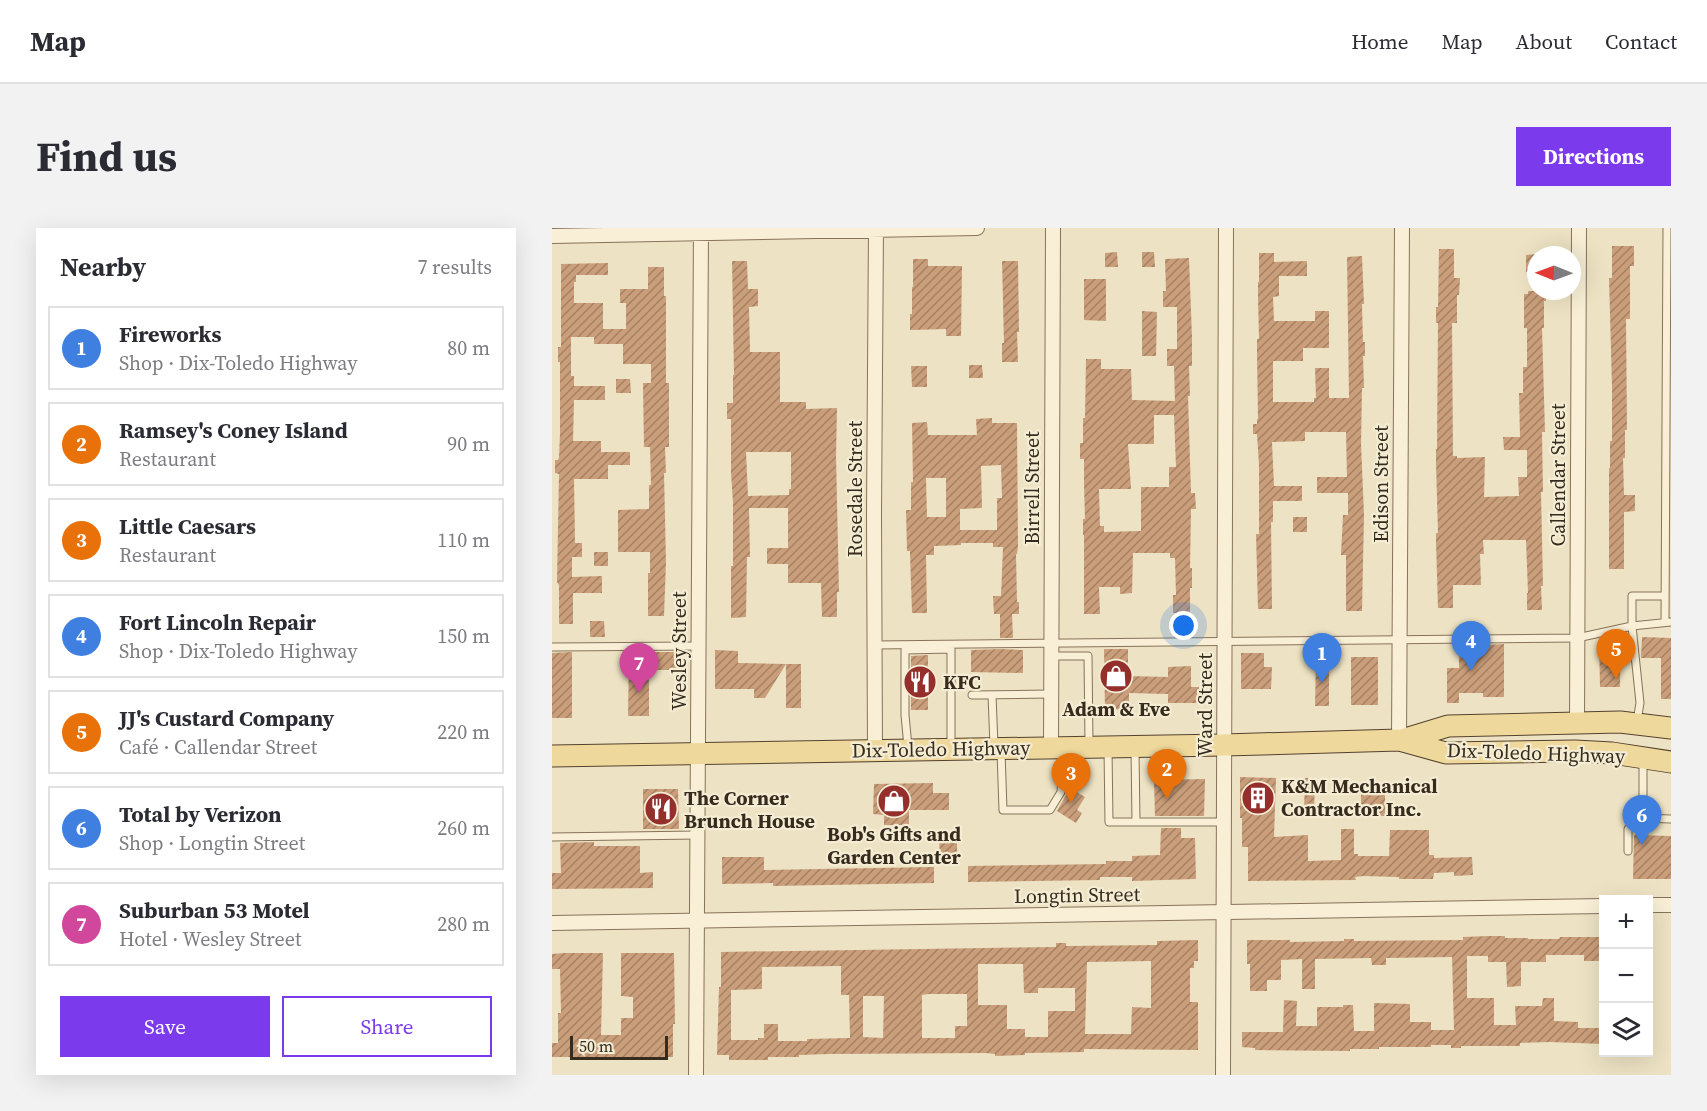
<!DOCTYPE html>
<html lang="en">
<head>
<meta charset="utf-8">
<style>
	:root { --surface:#fff; --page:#f2f2f3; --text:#2b2b33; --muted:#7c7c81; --line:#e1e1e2; --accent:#7c3aed }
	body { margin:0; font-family:"Source Serif 4",serif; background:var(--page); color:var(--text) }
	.controls { position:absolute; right:18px; bottom:18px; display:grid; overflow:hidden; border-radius:0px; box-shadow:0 6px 24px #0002 }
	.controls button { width:54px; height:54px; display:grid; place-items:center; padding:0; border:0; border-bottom:2px solid var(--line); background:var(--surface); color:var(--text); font:30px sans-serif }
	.compass { position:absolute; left:975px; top:18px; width:54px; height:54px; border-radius:50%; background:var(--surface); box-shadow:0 6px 24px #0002; rotate:271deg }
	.scale { position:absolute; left:18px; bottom:15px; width:98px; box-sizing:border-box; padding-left:6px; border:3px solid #372b1e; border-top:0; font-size:16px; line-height:21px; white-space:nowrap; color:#372b1e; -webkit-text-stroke:4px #f4ecd3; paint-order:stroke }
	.you { position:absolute; left:632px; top:398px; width:21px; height:21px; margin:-15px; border:4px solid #fff; border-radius:50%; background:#1a73e8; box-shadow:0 0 0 9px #1a73e833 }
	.badge { display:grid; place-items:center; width:39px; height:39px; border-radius:50%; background:var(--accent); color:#fff; font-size:20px; font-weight:700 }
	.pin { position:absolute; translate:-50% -50px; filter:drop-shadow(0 2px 3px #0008) }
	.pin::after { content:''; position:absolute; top:32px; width:21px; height:18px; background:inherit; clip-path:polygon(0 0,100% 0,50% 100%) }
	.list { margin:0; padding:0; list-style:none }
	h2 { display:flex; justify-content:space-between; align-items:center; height:78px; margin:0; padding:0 24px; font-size:26px }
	h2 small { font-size:20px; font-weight:400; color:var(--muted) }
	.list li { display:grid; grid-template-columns:39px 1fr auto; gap:18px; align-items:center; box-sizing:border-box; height:84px; margin:0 12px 12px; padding:0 12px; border:2px solid var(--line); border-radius:0px }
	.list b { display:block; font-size:22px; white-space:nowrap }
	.list p { margin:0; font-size:20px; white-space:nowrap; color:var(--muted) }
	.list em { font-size:20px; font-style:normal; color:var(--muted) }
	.actions { display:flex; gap:12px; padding:18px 24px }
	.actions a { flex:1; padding:14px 0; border:2px solid var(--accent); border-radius:0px; text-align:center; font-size:21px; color:var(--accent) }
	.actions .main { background:var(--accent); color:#fff }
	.icon { flex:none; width:33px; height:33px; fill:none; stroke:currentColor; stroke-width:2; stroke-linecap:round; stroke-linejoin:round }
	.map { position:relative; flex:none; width:1119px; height:847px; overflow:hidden; border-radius:0px }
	header { display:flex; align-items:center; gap:36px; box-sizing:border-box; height:84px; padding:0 30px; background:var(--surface); border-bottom:2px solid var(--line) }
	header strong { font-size:28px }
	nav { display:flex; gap:33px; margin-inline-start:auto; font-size:21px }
	.intro { display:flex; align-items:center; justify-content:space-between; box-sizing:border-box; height:144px; padding:0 36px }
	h1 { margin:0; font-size:42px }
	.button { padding:15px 27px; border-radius:0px; background:var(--accent); color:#fff; font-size:21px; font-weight:700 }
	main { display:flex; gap:36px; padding:0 36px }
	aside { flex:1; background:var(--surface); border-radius:0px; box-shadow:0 6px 24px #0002 }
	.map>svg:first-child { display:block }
	.building { fill:url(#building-hatch); fill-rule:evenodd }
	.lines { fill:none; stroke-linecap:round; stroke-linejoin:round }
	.lane-casing { stroke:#87735a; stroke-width:9 }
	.street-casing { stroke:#87735a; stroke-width:16 }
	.primary-casing { stroke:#54422f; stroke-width:23 }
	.lane { stroke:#f8efd6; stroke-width:7 }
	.street { stroke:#f8efd6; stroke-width:14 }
	.primary { stroke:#efd89c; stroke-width:21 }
	.labels { text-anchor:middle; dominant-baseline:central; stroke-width:4.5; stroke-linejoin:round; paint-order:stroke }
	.street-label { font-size:20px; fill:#372b1e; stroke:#f4ecd3 }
	.poi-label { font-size:20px; font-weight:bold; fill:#372b1e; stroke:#f4ecd3; text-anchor:start }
</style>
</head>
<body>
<header>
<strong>Map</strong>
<nav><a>Home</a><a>Map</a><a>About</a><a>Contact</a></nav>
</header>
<div class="intro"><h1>Find us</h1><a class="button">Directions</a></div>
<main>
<aside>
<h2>Nearby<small>7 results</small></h2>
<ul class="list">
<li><span class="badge" style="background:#3f7fe0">1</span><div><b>Fireworks</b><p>Shop · Dix-Toledo Highway</p></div><em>80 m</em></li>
<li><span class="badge" style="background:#e8710a">2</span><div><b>Ramsey's Coney Island</b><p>Restaurant</p></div><em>90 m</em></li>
<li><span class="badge" style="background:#e8710a">3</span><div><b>Little Caesars</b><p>Restaurant</p></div><em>110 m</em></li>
<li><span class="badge" style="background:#3f7fe0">4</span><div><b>Fort Lincoln Repair</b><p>Shop · Dix-Toledo Highway</p></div><em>150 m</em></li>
<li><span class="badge" style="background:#e8710a">5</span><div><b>JJ's Custard Company</b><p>Café · Callendar Street</p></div><em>220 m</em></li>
<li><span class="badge" style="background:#3f7fe0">6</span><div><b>Total by Verizon</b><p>Shop · Longtin Street</p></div><em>260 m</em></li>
<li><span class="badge" style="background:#d1479c">7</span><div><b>Suburban 53 Motel</b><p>Hotel · Wesley Street</p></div><em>280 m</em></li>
</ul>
<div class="actions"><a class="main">Save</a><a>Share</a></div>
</aside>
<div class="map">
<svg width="1119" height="847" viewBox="0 0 1119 847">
	<defs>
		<pattern id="building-hatch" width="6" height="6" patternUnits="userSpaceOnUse" patternTransform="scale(1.5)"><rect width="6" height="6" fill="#ca9e7a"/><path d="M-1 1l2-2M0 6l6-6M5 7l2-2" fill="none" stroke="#a58163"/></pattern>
	</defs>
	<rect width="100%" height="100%" fill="#ede2c3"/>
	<path class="building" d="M1060 18H1082V38H1078V91H1074L1075 202H1073V230H1071L1072 267H1083V283L1072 284V341H1057V240H1058V213H1060V158L1057 50H1060Z
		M887 21H902V50H908L907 67H905V95H900L901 228H905V230L933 229 932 269 967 268 966 249H975V222H952L951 209H968L967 165H971V139H975V100H972V66H976V63H994V73H992V100H990L993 204H990L991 264H989L991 358H989L990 382H975V365H976L974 312H931L932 326H928L929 357H901V380H886L884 314V305H886L884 235V221H885L886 95H884V79H886Z
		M565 24 566 39H553V25Z
		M590 24H602L603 39H590Z
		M707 25H722V34L755 33V48H727V68L721 69 722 93H763V83H777V120H751V133H721V174H762V170H764L763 140H777V170H797L795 29 810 28 812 76H810L811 114H813V128H811L812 160H810L809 216 812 287 810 383H794V327H789L791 287H796V265H765V249H795L794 204H753V213L720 214 722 258H750V273H721V294H719L720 381H706L704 306H707V237L705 206H701V196H705V191H706L705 125V111H707L706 69V54H707Z
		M984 26V43L974 44V27Z
		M637 30 640 109V138H637L638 168H636L639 265H643L644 281H639L638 340H640V360H638V385H621V367H624L623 330H618V325H581L580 365 568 366V359H547L548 386H532V307H531V291H533L532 257V231H528V215H531V190H533L534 131H549V141H579L580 172 623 173 622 138H615V121H625V79H611V63H614L613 31ZM602 187H622L624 239H617V259H589V303L552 304V298H548L547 261H579L576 216H602Z
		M361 31H376V38H410L409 108H394V101L358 102V86H360V59H361Z
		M180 33H195L196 61H206V78L197 79 198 124H228V174H254V181L285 180 284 228 287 364H285V389H270L269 355H236V336H215V320H236V280H197L198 329H195L194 389 179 390V338H181V274L179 245V191H175V175H181V147H182ZM194 224H239V261H237V267L196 268Z
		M450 33H466L467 104H465L466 134H450V115H452Z
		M56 35V47H24V54H22V75H51V101H74V75H68V61H96V39H112V68H114V155H117V219H113L114 245H112L114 334 112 388H96V345H98V324H66V282L97 281V257H99L98 219H92L91 155H99V136H71V116H42V109H19V148H22V158H53V172H22L21 213H49V224H78V237H56V251H22L23 315H30V329H20V349L50 348V365H21V396H7V357L5 354 7 246 3 245V232H6L7 230 8 205V134H6V119H9V36Z
		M532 51H554V93L532 92Z
		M590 83 605 84 604 128H590Z
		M417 137H430L431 150H417Z
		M359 138H375V159H360Z
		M64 151H78L79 165H64Z
		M440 190V195H465L466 318 465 326H464L465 374H467V386H460L461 410H448V386H442L441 368H449L451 319H441V315H409V317L382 318V327H374L375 385H360L358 326V323H355L354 282H359V254H361L360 195 375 194 376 207H425L424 191ZM449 237 450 270H445V302H408V281L430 280 429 238ZM374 250H394V289H375Z
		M741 289H755V304H741Z
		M42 324H56V338H42Z
		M38 393H52L53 409H38Z
		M1090 409 1119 410V471H1109V430H1089Z
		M1047 411H1068V459H1048Z
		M952 416V469H931V465H907V475H895V440H907V423L931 422V417Z
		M448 421 471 422V445L419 444V422Z
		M552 421H576V448L616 449V439L639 438V459H647V475H616V466L577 465V481L553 482Z
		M163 422 186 423V435L234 436 213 470H202V461H163Z
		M20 424V490H0V425Z
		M77 424H128V442H97V488H76Z
		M689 425H712V439H720L719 461H689Z
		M376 427V482H359V428Z
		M799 429H826V477H799Z
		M764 432 777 433V478H763Z
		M234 436H249V480H234Z
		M688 549 724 550 722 609 756 607V633L789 632V601H802V626H806V628H837L838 602H877V627H882V630L920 629 921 647 902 648V644L882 645 881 651H847V649L811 648 803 649 804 652 696 653V619H690V590H688Z
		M753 550H763L762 583H752Z
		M653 551 652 588H603L602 552Z
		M381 555V565H397V582H357V597H332V587L321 586 322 556Z
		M518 560 533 569 525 582 530 585 524 595 505 583Z
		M91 561H126L127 601H91Z
		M809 563 833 564V588H809Z
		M609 600H629V610H643L644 651 580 653V649H548V652L416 654V638L554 636V633H580V628L608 627Z
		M1082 607 1119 608V651H1081Z
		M387 611H405V626L388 627Z
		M42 614V618H88V645L101 644V660L0 661V645H9L8 615Z
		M170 629H212V642L382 639V655L221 658V655L170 656Z
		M937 708H953V710H976V711H1007L1008 709H1048V733H1032V727H994V734H969V758L955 759 954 734H936V728H915V770H942V797H964L963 778H990L991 770H1002V793L1026 794V800H1052V816L998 814 968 815V818H909V820H899V817H879V819H827V821H798V823L703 822V820L690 819V804H731L732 772 745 773 744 798H765V779H791V777H801L802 803H822V775L858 776V794H879V802H902L900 729 834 730V737H820L819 730 763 731V761H750V731L729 732V752H715V763H698V736H695V712H738V714L792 713V711H802V713L911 712V709Z
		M646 712V733H642V740H638V774H646V822L532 821V824L473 825V827L443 828V826L434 825 277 826 247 827V829H216V832H177V827H165L167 759H169V724L504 719V715H514V718L605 717V713ZM599 733V780L580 779 579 806H533L535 734ZM426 736H471L472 765H486V760H523V783H496V809H473V801H455V777H426ZM289 738V767H297L298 810 255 811V813H226V796H212V810H206V812H179V762L210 761V739ZM376 766H415V798H403V810H370V767ZM311 768H332L331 810 311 809Z
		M12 725H51L49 807H69V790H81V769L69 768V725H122L123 796H121V829H0V815H6V785H9L8 741H0V726Z"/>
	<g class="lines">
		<defs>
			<path id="lane" d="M1113 394 1115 0
				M322 417 1025 410 1080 398 1119 394
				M0 419 146 418
				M498 428H536L537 516
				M420 467 498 466
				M440 467 442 518
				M1085 493 1088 475 1080 398V368H1113
				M356 519 353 487V422L399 421V519
				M556 521 557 594H584L583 522
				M449 523 451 582H498L509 564 512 523
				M1091 532V590L1119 591
				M584 594H672
				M0 609 146 607
				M1076 623V601L1091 590"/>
			<path id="street" d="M0 8 425 0
				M1025 495 1027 0
				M847 512 850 0
				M499 519 501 0
				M323 523 322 287 324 0
				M1096 677H1119
				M0 695 1052 678
				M144 847 149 0
				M671 847 674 0"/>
			<path id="primary" d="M850 512 896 498 1068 494 1119 500
				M0 528 672 517 847 512 894 525 1023 523 1060 525 1119 534"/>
		</defs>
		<use href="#lane" class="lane-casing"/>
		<use href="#street" class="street-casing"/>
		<use href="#primary" class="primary-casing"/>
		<use href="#lane" class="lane"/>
		<use href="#street" class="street"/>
		<use href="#primary" class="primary"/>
	</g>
	<defs>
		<symbol id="shop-disc" viewBox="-11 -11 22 22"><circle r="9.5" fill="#942f2c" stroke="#f4ecd3"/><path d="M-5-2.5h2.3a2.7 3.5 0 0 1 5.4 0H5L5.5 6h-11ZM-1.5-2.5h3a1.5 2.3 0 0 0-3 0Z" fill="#fff"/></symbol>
		<symbol id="restaurant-disc" viewBox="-11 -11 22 22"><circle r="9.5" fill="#942f2c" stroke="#f4ecd3"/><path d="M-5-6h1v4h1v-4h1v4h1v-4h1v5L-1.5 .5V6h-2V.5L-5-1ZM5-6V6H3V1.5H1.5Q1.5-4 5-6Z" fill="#fff"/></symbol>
		<symbol id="building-disc" viewBox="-11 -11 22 22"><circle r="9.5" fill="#942f2c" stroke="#f4ecd3"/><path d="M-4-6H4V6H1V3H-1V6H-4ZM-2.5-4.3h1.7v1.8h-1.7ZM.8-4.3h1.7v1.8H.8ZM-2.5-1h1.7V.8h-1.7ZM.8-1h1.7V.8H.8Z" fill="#fff"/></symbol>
	</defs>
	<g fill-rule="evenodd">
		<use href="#shop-disc" x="545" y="429" width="38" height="38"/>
		<use href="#restaurant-disc" x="349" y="435" width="38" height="38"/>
		<use href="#building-disc" x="687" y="551" width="38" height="38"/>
		<use href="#shop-disc" x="323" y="554" width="38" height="38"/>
		<use href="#restaurant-disc" x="90" y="562" width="38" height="38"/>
	</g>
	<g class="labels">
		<g class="street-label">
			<text transform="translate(1006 247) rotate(-90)">Callendar Street</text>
			<text transform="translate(829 256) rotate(-90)">Edison Street</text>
			<text transform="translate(480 260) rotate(-90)">Birrell Street</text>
			<text transform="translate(303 261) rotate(-90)">Rosedale Street</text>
			<text transform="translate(127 423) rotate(-90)">Wesley Street</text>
			<text transform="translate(653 477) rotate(-90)">Ward Street</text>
			<text transform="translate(389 521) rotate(-1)">Dix-Toledo Highway</text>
			<text transform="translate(984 525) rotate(2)">Dix-Toledo Highway</text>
			<text transform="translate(525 667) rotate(-1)">Longtin Street</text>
		</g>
		<g class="poi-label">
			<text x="391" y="454">KFC</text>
			<text x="564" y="481" text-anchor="middle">Adam &amp; Eve</text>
			<text x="729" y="558">K&amp;M Mechanical<tspan x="729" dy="23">Contractor Inc.</tspan></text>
			<text x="132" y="570">The Corner<tspan x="132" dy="23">Brunch House</tspan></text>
			<text x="342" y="606" text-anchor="middle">Bob's Gifts and<tspan x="342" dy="23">Garden Center</tspan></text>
		</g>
	</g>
</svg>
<div class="controls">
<button>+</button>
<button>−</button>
<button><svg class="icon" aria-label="layers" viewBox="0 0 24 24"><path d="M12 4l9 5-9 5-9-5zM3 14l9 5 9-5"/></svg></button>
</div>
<svg class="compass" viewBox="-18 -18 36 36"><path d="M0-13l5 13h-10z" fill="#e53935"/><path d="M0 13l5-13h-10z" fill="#7c7c81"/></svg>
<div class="scale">50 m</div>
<div class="you"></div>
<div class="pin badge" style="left:770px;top:455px;background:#3f7fe0">1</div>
<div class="pin badge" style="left:615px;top:571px;background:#e8710a">2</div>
<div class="pin badge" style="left:519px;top:575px;background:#e8710a">3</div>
<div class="pin badge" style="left:919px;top:443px;background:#3f7fe0">4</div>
<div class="pin badge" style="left:1064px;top:451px;background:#e8710a">5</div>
<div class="pin badge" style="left:1090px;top:617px;background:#3f7fe0">6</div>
<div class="pin badge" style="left:87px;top:465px;background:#d1479c">7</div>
</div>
</main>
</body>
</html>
